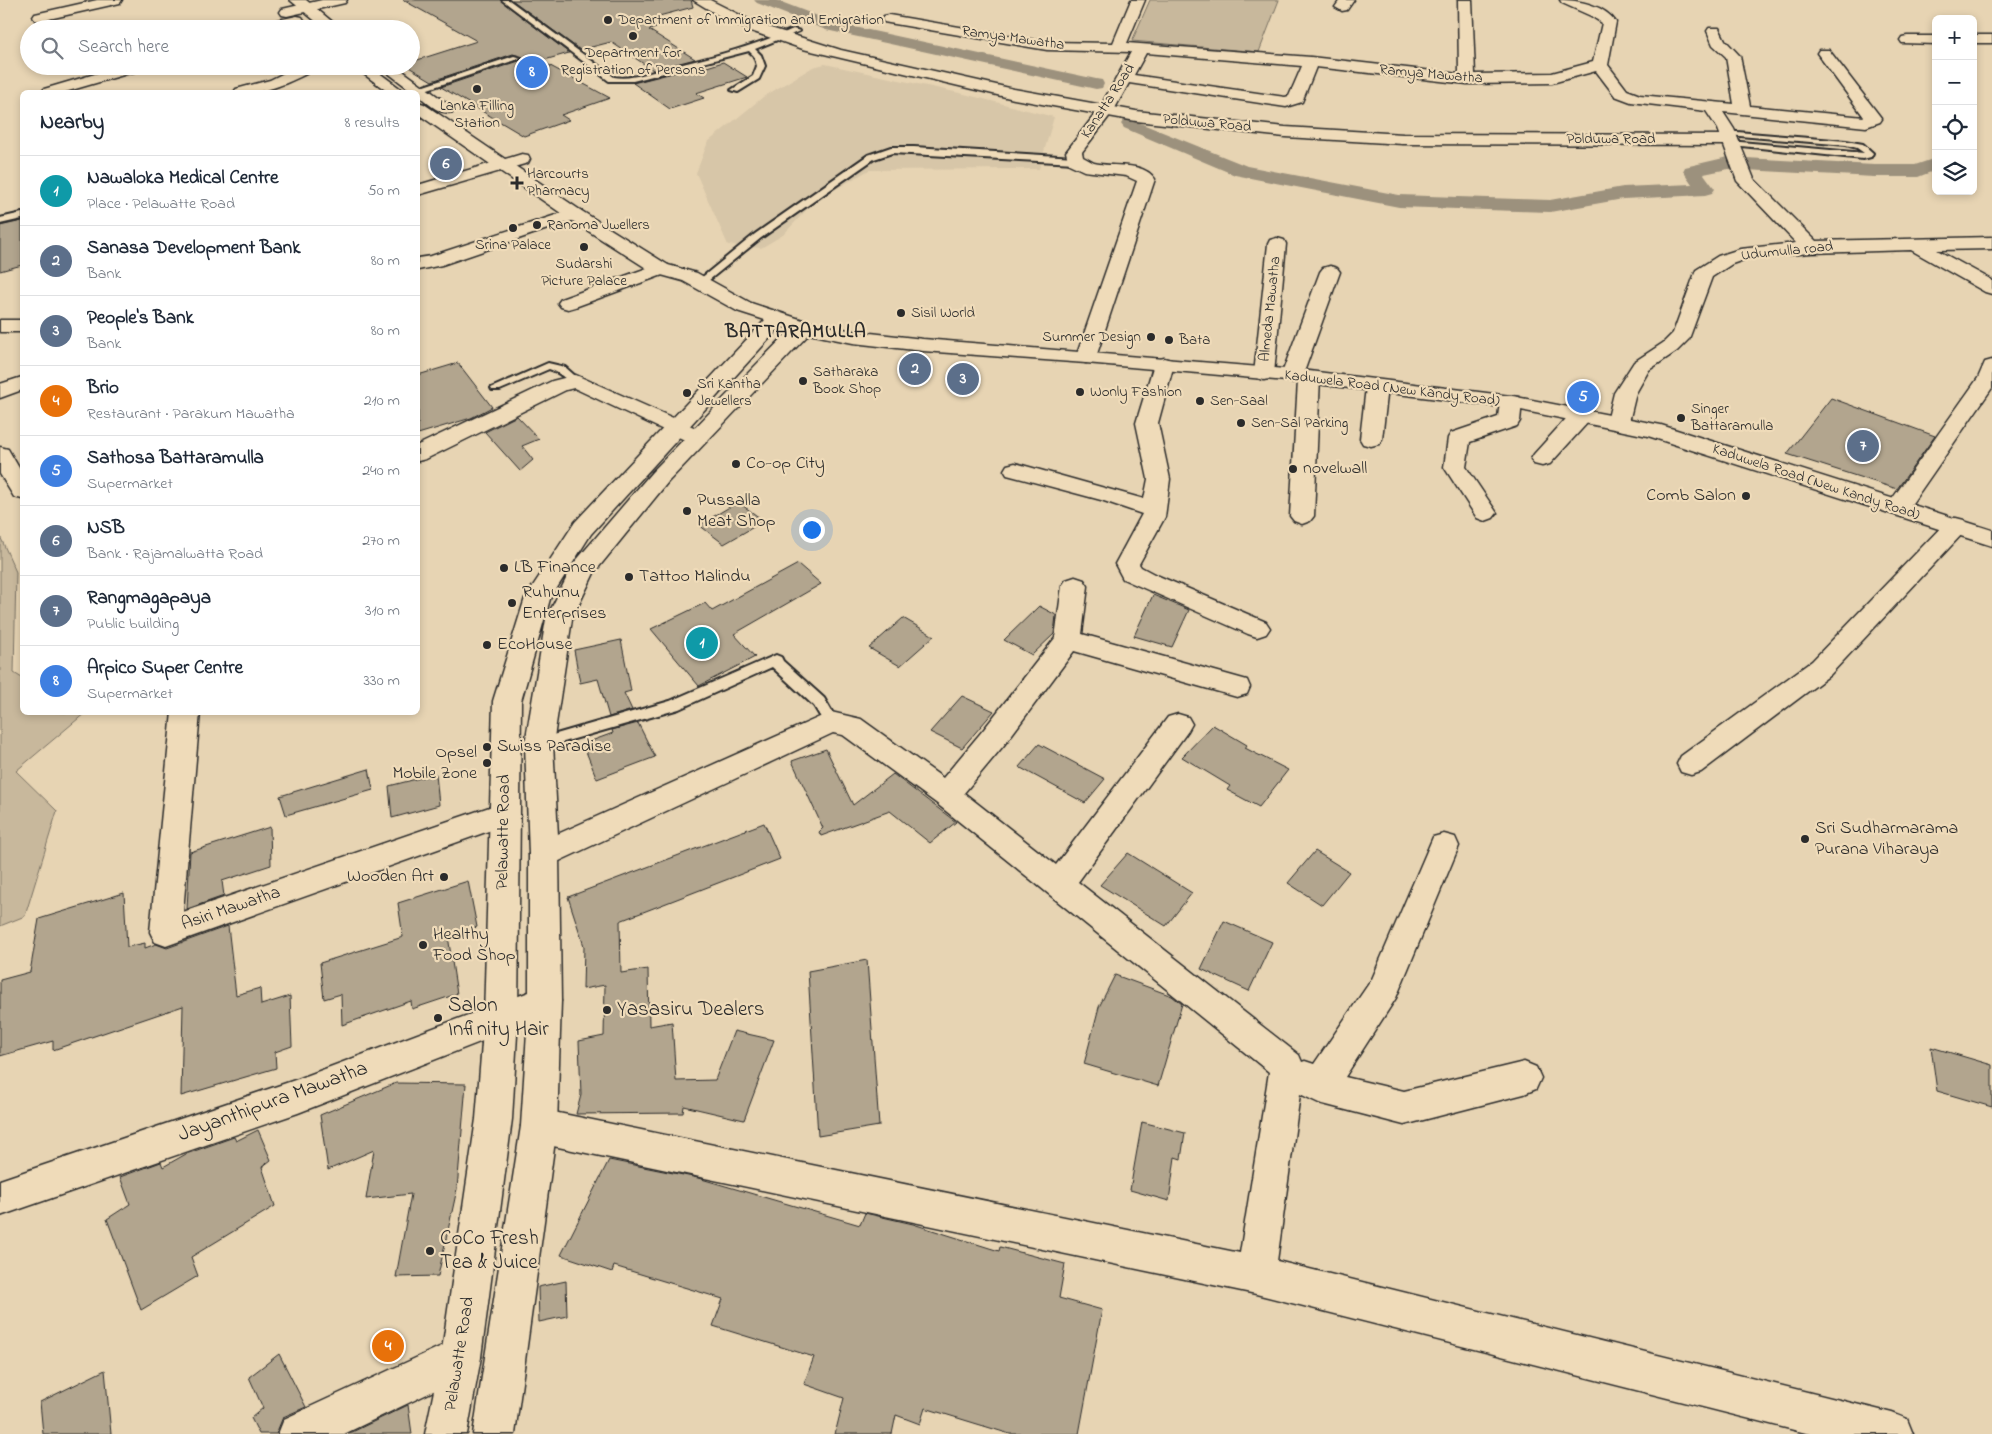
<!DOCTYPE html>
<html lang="en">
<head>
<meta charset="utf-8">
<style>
	:root { --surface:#fff; --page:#f2f2f3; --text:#1f2937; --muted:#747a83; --line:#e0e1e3; --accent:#2563eb }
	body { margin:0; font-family:"Indie Flower",sans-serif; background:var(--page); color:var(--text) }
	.controls { position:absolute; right:15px; top:15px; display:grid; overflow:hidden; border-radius:8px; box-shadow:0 2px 8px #0003 }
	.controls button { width:45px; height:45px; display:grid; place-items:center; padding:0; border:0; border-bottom:1px solid var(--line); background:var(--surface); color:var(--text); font:25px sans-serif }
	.you { position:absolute; left:811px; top:529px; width:18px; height:18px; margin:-12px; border:4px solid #fff; border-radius:50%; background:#1a73e8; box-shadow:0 0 0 8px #1a73e833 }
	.badge { display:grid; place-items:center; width:32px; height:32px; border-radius:50%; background:var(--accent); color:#fff; font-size:16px; font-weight:700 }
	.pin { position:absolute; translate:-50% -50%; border:2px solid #fff; box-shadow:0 1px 5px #0006 }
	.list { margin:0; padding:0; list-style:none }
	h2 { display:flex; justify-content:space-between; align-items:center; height:65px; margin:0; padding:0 20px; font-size:21px }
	h2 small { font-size:16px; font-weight:400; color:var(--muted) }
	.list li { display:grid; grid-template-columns:32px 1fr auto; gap:15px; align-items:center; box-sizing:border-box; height:70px; padding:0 20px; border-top:1px solid var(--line) }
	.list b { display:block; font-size:19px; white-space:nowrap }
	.list p { margin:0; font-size:16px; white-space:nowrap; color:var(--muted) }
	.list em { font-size:16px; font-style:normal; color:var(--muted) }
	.icon { flex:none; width:28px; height:28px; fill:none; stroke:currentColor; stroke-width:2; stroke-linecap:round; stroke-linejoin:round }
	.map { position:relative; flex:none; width:1992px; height:1434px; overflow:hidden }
	.search { position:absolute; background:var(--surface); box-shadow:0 2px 8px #0003; left:20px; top:20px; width:400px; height:55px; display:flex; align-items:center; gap:12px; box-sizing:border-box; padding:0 18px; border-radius:28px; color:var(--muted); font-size:19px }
	.panel { position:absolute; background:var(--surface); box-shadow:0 2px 8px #0003; left:20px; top:90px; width:400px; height:625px; border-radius:8px }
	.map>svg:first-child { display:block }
	.built { fill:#d7c6a8 }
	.green { fill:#c8b89c; stroke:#7a7264 }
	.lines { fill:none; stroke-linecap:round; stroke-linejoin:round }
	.canal { fill:#9c917d; fill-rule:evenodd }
	.building { fill:#b2a58e; stroke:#2b2b2b }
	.lane-casing { stroke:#2b2b2b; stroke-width:4 }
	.street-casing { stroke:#2b2b2b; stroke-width:3 }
	.primary-casing { stroke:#2b2b2b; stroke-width:3 }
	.lane { fill:#efdbb9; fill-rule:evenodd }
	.street { fill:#efdbb9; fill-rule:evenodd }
	.primary { fill:#efdbb9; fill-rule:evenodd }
	.poi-dot { fill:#2b2b2b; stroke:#efdbb9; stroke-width:2 }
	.labels { text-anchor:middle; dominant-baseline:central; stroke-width:4.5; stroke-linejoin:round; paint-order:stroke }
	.far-poi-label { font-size:15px; fill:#2b2b2b; stroke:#efdbb9; text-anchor:start }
	.far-street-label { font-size:15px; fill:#2b2b2b; stroke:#efdbb9 }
	.poi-label { font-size:18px; fill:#2b2b2b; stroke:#efdbb9; text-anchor:start }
	.street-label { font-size:18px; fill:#2b2b2b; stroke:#efdbb9 }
	.far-district-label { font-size:19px; font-weight:bold; letter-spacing:1px; fill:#2b2b2b; stroke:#efdbb9 }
	.near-poi-label { font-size:21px; fill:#2b2b2b; stroke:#efdbb9; text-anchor:start }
	.near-street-label { font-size:21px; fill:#2b2b2b; stroke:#efdbb9 }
</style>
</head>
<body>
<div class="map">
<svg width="1992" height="1434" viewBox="0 0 1992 1434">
	<rect width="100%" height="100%" fill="#e7d4b3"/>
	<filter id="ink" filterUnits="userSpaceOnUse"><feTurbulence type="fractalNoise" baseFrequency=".02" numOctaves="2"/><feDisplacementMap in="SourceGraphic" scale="10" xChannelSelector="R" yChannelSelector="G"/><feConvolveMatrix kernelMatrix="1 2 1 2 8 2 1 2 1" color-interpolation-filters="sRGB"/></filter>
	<g filter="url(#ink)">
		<path class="built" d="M825 64 964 94 1054 117 1039 169 869 170 815 201 783 235 761 248 728 245 696 173 708 142 763 97 813 67Z"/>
		<path class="green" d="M1150 0H1279L1259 52 1132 41Z
			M0 536 16 572 14 673 22 678V712L85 713 16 771 57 811 25 916 0 926Z"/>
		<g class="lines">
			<path class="canal" d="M754 0H776L836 23 1096 79 1102 80 1104 84 1102 88 1096 89 826 30 757 3Z
				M1130 119 1247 166 1399 195 1550 200 1623 187 1692 184 1683 171 1685 167 1728 157 1874 165H1915L1936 158V170L1918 177H1874L1728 169 1704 174 1715 189 1712 193 1705 195 1623 199 1550 212 1399 207 1235 175 1124 128 1121 124 1124 120Z"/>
		</g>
		<path class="building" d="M403 0H500L569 53 541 61 610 98 561 115 569 120 524 136 441 87 522 60 523 57 513 54 432 81 407 66H411V62L477 41Z
			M512 0H691L693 7 644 20 656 28 649 30 695 59 653 70 611 42 580 50Z
			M723 62 747 77 696 93 704 98 670 109 633 83 704 65 707 67Z
			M22 221V265L0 271V226Z
			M458 363 492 407 471 418 418 434V375Z
			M1831 398 1935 436 1897 489 1787 454Z
			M517 416 539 439 522 446 533 460 520 471 485 432Z
			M738 502 764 521 724 544 699 525Z
			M798 564 821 584 734 634 755 657 699 686 651 629 705 603 712 611Z
			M1153 595 1189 610 1172 647 1134 636Z
			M1039 606 1056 615 1054 634 1032 655 1004 640Z
			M903 618 934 636 900 666 869 648Z
			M621 640 631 691 624 693 632 710 609 717 598 679 580 683 574 650Z
			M962 696 994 711 962 748 930 732Z
			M638 723 655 757 597 779 583 744 613 733 612 730Z
			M1213 725 1247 745 1245 748 1288 770 1259 807 1227 790 1230 786 1182 757Z
			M1039 744 1105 779 1085 803 1019 767Z
			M826 749 853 805 893 774 956 822 930 843 890 811 821 836 819 832 823 828 792 761Z
			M369 769 373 790 286 815 280 796Z
			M436 774 439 805 392 818 389 786Z
			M764 823 780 859 620 921 621 973 648 969 649 1026 672 1022 676 1081 715 1080 734 1031 774 1040 744 1120 684 1106 683 1113 576 1114 581 1095 579 1041 604 1036 605 985 583 989 584 946 568 897Z
			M270 827 271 865 222 881 224 896 187 909 190 852Z
			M1315 851 1349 872 1322 905 1288 883Z
			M1128 853 1192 893 1166 926 1100 885Z
			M468 881 477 927 448 936 457 994 412 1009 411 1001 342 1025 341 994 324 999 320 963 403 937 398 903Z
			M124 893 127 947 145 943V948L156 944 167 948 228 926 236 995 260 988 261 1005 290 996 292 1046 275 1052 276 1068 181 1096 183 1006 53 1050V1041L0 1056V980L30 972 39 919Z
			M1224 921 1272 942 1249 991 1201 969Z
			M867 960 879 1126 818 1136 808 971Z
			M1115 975 1172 996 1182 1004 1158 1086 1084 1064 1099 1007Z
			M1931 1047 1992 1065V1107L1937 1091Z
			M396 1083 466 1084 457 1189 438 1276 396 1277 411 1194 366 1199 374 1150 328 1170 320 1115Z
			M1142 1122 1185 1133 1181 1159 1175 1157 1169 1201 1130 1190Z
			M258 1130 271 1160 262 1167 275 1206 191 1257 198 1276 141 1310 107 1219 130 1204 120 1177 161 1162 163 1167 186 1154 234 1137 236 1141Z
			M609 1160 698 1178 860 1225 865 1213 913 1224 999 1251 1000 1247 1065 1264 1059 1298 1102 1310 1079 1434H1010L925 1408 920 1424 896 1415 892 1434H835L844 1398 804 1384 814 1357 713 1326 723 1299 614 1266 612 1272 561 1255Z
			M566 1281 567 1316 539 1322 538 1287Z
			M279 1354 306 1407 283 1417 276 1434H259L251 1418 263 1408 249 1377Z
			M105 1370 111 1434H43L40 1402Z
			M408 1405 412 1434H348Z"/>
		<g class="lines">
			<defs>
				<path id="lane" d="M502 0H509L614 77C632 80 651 72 668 68 711 57 752 47 793 29L800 31 755 49 761 55 765 66 759 79 738 92 731 90 753 76 757 66 754 56 749 51 633 81H609Z
					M514 56 521 58 422 91 415 89Z
					M1725 131 1846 141 1863 144 1873 153 1871 157 1863 159 1732 145 1728 143 1729 141 1864 153 1857 148 1846 145 1728 135 1724 133Z
					M914 147 1075 157 1079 160 1075 163 892 153 874 159 761 238 703 285H697L695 283 755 234 868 155 891 147Z
					M22 213V219L0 224V218Z
					M548 363 565 367 581 381 576 384C566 381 560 372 549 369L500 390H492L491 388Z
					M776 655 781 657 783 661 824 698 838 722 836 726 831 727 826 726 814 706 772 667 679 709 539 749 534 748 532 744 534 740 539 739 670 701Z"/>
				<path id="street" d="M97 0H122L120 3 40 21 35 20 33 17 35 14Z
					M322 0H347L345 3 287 16 282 15 280 12 282 9Z
					M1131 0H1145L1127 43 1311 57 1459 74 1458 0H1472L1475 74 1552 73 1593 62 1602 23 1591 16 1562 3 1560 0C1579 0 1604 5 1616 22L1608 65 1627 90 1640 95 1734 104 1726 57 1713 45 1707 31 1709 28H1719L1725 40 1740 56 1750 106 1864 117 1817 53 1819 50H1829L1882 119 1880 122 1866 127 1723 112 1734 129 1754 179 1816 241 1992 237V249L1937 250 1992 280V294L1985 292 1911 250 1811 253 1749 258 1732 264 1712 277 1689 339 1677 351 1649 370 1636 393 1629 422 1626 427 1618 429 1610 427 1607 422 1614 393 1634 362 1663 343 1673 333 1696 270 1718 256 1740 249 1796 243 1737 181 1718 129 1706 111 1631 102 1615 96 1596 71 1552 83 1467 84 1316 67 1302 102 1286 107 1129 83 1114 110 1082 152 1083 157C1087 159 1090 161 1094 163 1113 168 1142 160 1155 179L1096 357 1093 361 1086 363 1079 361 1076 357 1137 181 1126 176 1084 171 1069 164 1066 152 1099 109 1131 52 1047 50 889 23 884 22 882 19 884 16 889 15 1047 42 1113 43ZM1146 53 1302 66 1289 96 1285 97 1134 75Z
					M1340 0H1354L1347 10 1342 11 1335 7Z
					M297 16 302 17 304 20 302 23 276 29H248L250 26Z
					M1973 35H1992V43H1973Z
					M1907 36H1936V44L1902 43 1900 40 1902 37Z
					M122 66H146L144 69 65 92H42L44 89Z
					M298 66H318L316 69C290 82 264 96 234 92L236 89 270 80Z
					M522 154 528 155 530 159 528 163 418 195V185Z
					M574 209 580 210 583 214 580 218 442 265 418 270V258L431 256Z
					M1277 238 1284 240 1286 244 1274 374 1271 378 1264 380 1257 378 1254 374 1268 244 1270 240Z
					M661 263 668 265 670 269 668 273 575 307 568 309 561 307 558 303 561 299Z
					M1330 266 1337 268 1340 272 1304 372 1316 373 1320 377 1314 516 1310 521 1302 524 1294 521 1290 516 1298 381 1292 382 1285 380 1281 376 1320 272 1323 268Z
					M0 320H22V332H0Z
					M1164 358 1171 360 1174 364 1158 423 1170 479 1165 517 1139 564 1141 567 1154 574 1266 622 1270 628 1266 634 1257 637 1248 634 1123 579 1115 564 1142 514 1101 500 1007 475 1004 470 1007 465 1015 463 1144 499 1148 479 1136 423 1154 364 1157 360Z
					M1992 360V388L1906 512 1898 515 1890 512 1886 507 1890 502 1978 378 1985 362Z
					M576 375 705 432 708 437 705 442 697 444 689 442 574 388 566 390 426 459 418 461V445L552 381Z
					M22 377V390L0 398V384Z
					M1377 381 1385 382 1388 387 1382 439 1379 444 1371 446 1363 444 1360 439 1366 387 1369 382Z
					M1511 396 1519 397 1522 402 1520 421 1517 426 1470 442 1466 467 1497 513 1493 518 1485 521 1477 518 1444 467 1448 438 1451 433 1498 417 1500 402 1503 397Z
					M1582 408 1590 410 1593 415 1590 420 1550 464 1542 466 1534 464 1531 459 1534 454 1574 410Z
					M0 447 8 449 22 473V499L14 497 0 474Z
					M1956 518 1964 520 1968 526 1964 532 1830 675 1701 772 1691 775 1681 772 1677 764 1681 756 1812 661 1948 520Z
					M1075 577 1084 580 1088 586 1082 634 1247 680 1250 687 1247 694 1237 697 1074 651 1004 745 964 793 1056 865 1168 717 1178 714 1188 717 1192 724 1188 731 1078 882 1299 1055 1302 1062 1305 1061 1314 1064 1372 979 1433 837 1444 834 1455 837 1459 846 1396 998 1345 1077 1404 1091 1524 1062 1536 1067 1541 1078 1536 1089 1524 1094 1404 1125 1319 1103 1300 1094 1277 1261 1892 1413 1907 1419 1913 1434H1810L1256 1294 539 1143 527 1138 521 1126 527 1114 539 1109 1240 1253 1269 1072 936 803 843 735 833 733 555 863 544 866 533 863 529 854 533 845 831 712 861 719 943 778 984 729 1055 638 1062 586 1066 580Z
					M172 712H200L183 912 504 802 514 806 519 814 514 822 166 946 155 942 150 932Z
					M545 986 557 990 561 1001 557 1012 298 1113 0 1216V1180L298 1079Z
					M461 1337 475 1343 481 1357 475 1371 344 1434H278L284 1419Z"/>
				<path id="primary" d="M290 0H306L341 29H325Z
					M693 0H710L758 24 841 50 1014 89 1136 111 1285 127 1403 134 1730 135 1736 136 1738 140 1736 144 1730 145 1403 144 1285 137 1136 121 1014 99 803 49 748 30 721 17Z
					M353 66H370L405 92H388Z
					M379 66H396L455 109 453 112C440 116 428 103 418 95V92H413Z
					M418 102 424 104 580 210 668 265 697 273 751 303 809 322 853 331 923 339 1309 371 1511 396 1661 425 1992 530V546L1648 436 1511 408 1309 383 1086 363 923 351 853 343 809 334 668 482 594 573 572 619 553 744 559 854 561 1001 557 1126 515 1434H473L521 1126 529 1001V854L525 744 546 619 574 563 652 472 791 329 781 326 591 534 550 599 521 701 518 1018 512 1119 481 1357 467 1434H425L441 1357 476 1119 484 1018 493 701 525 598 575 522 765 320 737 311 683 281 654 273 568 218 418 114Z"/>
			</defs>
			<use href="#lane" class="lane-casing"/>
			<use href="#street" class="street-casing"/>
			<use href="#primary" class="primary-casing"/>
			<use href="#lane" class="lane"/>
			<use href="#street" class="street"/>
			<use href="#primary" class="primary"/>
		</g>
	</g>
	<g class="poi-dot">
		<circle cx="608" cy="20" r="5"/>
		<circle cx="633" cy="36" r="5"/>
		<circle cx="477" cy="89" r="5"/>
		<path d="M514.5 175.5h5v5h5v5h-5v5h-5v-5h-5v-5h5z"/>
		<circle cx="537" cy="225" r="5"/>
		<circle cx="513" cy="228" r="5"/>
		<circle cx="584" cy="247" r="5"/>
		<circle cx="901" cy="313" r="5"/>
		<circle cx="1151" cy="337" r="5"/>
		<circle cx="1169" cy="340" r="5"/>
		<circle cx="803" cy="381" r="5"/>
		<circle cx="1080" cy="392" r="5"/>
		<circle cx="687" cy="393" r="5"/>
		<circle cx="1200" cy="401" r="5"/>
		<circle cx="1681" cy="418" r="5"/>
		<circle cx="1241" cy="423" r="5"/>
		<circle cx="736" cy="464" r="5"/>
		<circle cx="1293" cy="469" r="5"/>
		<circle cx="1746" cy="496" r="5"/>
		<circle cx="687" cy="511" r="5"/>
		<circle cx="504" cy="568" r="5"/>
		<circle cx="629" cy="577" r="5"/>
		<circle cx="512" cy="603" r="5"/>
		<circle cx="487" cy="645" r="5"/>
		<circle cx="487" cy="747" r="5"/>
		<circle cx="487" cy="763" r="5"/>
		<circle cx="1805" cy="839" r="5"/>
		<circle cx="444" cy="877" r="5"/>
		<circle cx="423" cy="945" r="5"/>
		<circle cx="607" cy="1010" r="5"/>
		<circle cx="438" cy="1018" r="5"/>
		<circle cx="430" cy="1251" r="5"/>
	</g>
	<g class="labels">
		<g class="far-poi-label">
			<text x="618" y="20">Department of Immigration and Emigration</text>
			<text x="633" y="53" text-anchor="middle">Department for<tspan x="633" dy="17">Registration of Persons</tspan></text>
			<text x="477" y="106" text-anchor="middle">Lanka Filling<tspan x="477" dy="17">Station</tspan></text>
			<text x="527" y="174">Harcourts<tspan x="527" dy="17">Pharmacy</tspan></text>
			<text x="547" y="225">Ranoma Jwellers</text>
			<text x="513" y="245" text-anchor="middle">Srina Palace</text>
			<text x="584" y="264" text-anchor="middle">Sudarshi<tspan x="584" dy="17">Picture Palace</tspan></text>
			<text x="911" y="313">Sisil World</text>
			<text x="1141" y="337" text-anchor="end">Summer Design</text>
			<text x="1179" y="340">Bata</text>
			<text x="813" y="372">Satharaka<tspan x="813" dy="17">Book Shop</tspan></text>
			<text x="697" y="384">Sri Kantha<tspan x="697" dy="17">Jewellers</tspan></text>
			<text x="1090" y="392">Wonly Fashion</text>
			<text x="1210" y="401">Sen-Saal</text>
			<text x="1691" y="409">Singer<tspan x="1691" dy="17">Battaramulla</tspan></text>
			<text x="1251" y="423">Sen-Sal Parking</text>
		</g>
		<g class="far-street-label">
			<text transform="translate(1013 38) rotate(8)">Ramya Mawatha</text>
			<text transform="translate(1431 74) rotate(5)">Ramya Mawatha</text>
			<text transform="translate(1108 101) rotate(-57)">Kanatta Road</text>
			<text transform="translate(1207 123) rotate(5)">Polduwa Road</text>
			<text x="1611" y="139">Polduwa Road</text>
			<text transform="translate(1787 251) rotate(-6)">Udumulla road</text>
			<text transform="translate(1270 309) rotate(-84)">Almeda Mawatha</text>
			<text transform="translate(1392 388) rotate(7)">Kaduwela Road (New Kandy Road)</text>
			<text transform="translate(1816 482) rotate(18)">Kaduwela Road (New Kandy Road)</text>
		</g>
		<g class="poi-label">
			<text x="746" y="464">Co-op City</text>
			<text x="1303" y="469">novelwall</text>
			<text x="1736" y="496" text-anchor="end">Comb Salon</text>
			<text x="697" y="501">Pussalla<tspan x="697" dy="21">Meat Shop</tspan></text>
			<text x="514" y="568">LB Finance</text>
			<text x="639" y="577">Tattoo Malindu</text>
			<text x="522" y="593">Ruhunu<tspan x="522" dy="21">Enterprises</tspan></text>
			<text x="497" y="645">EcoHouse</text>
			<text x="497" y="747">Swiss Paradise</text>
			<text x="477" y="753" text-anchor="end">Opsel<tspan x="477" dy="21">Mobile Zone</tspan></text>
			<text x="1815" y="829">Sri Sudharmarama<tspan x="1815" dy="21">Purana Viharaya</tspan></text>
			<text x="434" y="877" text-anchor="end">Wooden Art</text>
			<text x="433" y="935">Healthy<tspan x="433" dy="21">Food Shop</tspan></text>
		</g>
		<g class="street-label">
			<text transform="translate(504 832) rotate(-89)">Pelawatte Road</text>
			<text transform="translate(231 909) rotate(-19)">Asiri Mawatha</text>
			<text transform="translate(460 1354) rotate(-81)">Pelawatte Road</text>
		</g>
		<g class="far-district-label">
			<text x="796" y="332">BATTARAMULLA</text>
		</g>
		<g class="near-poi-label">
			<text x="448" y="1006">Salon<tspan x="448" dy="24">Infinity Hair</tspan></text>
			<text x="617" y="1010">Yasasiru Dealers</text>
			<text x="440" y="1239">CoCo Fresh<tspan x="440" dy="24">Tea &amp; Juice</tspan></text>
		</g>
		<g class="near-street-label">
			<text transform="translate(273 1102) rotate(-20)">Jayanthipura Mawatha</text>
		</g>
	</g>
</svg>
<div class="controls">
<button>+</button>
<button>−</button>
<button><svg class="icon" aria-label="locate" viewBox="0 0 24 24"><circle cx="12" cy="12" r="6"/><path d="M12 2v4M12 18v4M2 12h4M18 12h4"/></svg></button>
<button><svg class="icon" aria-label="layers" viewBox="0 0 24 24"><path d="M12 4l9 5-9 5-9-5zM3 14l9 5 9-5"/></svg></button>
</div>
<div class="you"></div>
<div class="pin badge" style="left:702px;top:643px;background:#0f9aa8">1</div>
<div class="pin badge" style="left:915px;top:369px;background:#5c6f8a">2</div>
<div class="pin badge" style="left:963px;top:379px;background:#5c6f8a">3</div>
<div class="pin badge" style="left:388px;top:1346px;background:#e8710a">4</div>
<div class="pin badge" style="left:1583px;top:397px;background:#3f7fe0">5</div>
<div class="pin badge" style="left:446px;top:164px;background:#5c6f8a">6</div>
<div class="pin badge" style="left:1863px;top:446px;background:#5c6f8a">7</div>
<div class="pin badge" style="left:532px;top:72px;background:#3f7fe0">8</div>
<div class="search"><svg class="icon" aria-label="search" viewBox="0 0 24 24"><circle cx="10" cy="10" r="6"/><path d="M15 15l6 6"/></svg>Search here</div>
<section class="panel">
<h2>Nearby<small>8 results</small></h2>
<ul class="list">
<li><span class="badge" style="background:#0f9aa8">1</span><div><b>Nawaloka Medical Centre</b><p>Place · Pelawatte Road</p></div><em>50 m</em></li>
<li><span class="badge" style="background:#5c6f8a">2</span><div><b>Sanasa Development Bank</b><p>Bank</p></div><em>80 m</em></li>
<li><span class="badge" style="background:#5c6f8a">3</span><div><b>People's Bank</b><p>Bank</p></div><em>80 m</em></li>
<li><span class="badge" style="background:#e8710a">4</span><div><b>Brio</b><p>Restaurant · Parakum Mawatha</p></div><em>210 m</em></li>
<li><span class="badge" style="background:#3f7fe0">5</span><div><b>Sathosa Battaramulla</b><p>Supermarket</p></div><em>240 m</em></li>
<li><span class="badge" style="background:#5c6f8a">6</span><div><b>NSB</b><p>Bank · Rajamalwatta Road</p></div><em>270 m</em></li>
<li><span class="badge" style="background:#5c6f8a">7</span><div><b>Rangmagapaya</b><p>Public building</p></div><em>310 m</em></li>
<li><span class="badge" style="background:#3f7fe0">8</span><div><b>Arpico Super Centre</b><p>Supermarket</p></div><em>330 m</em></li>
</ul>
</section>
</div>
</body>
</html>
